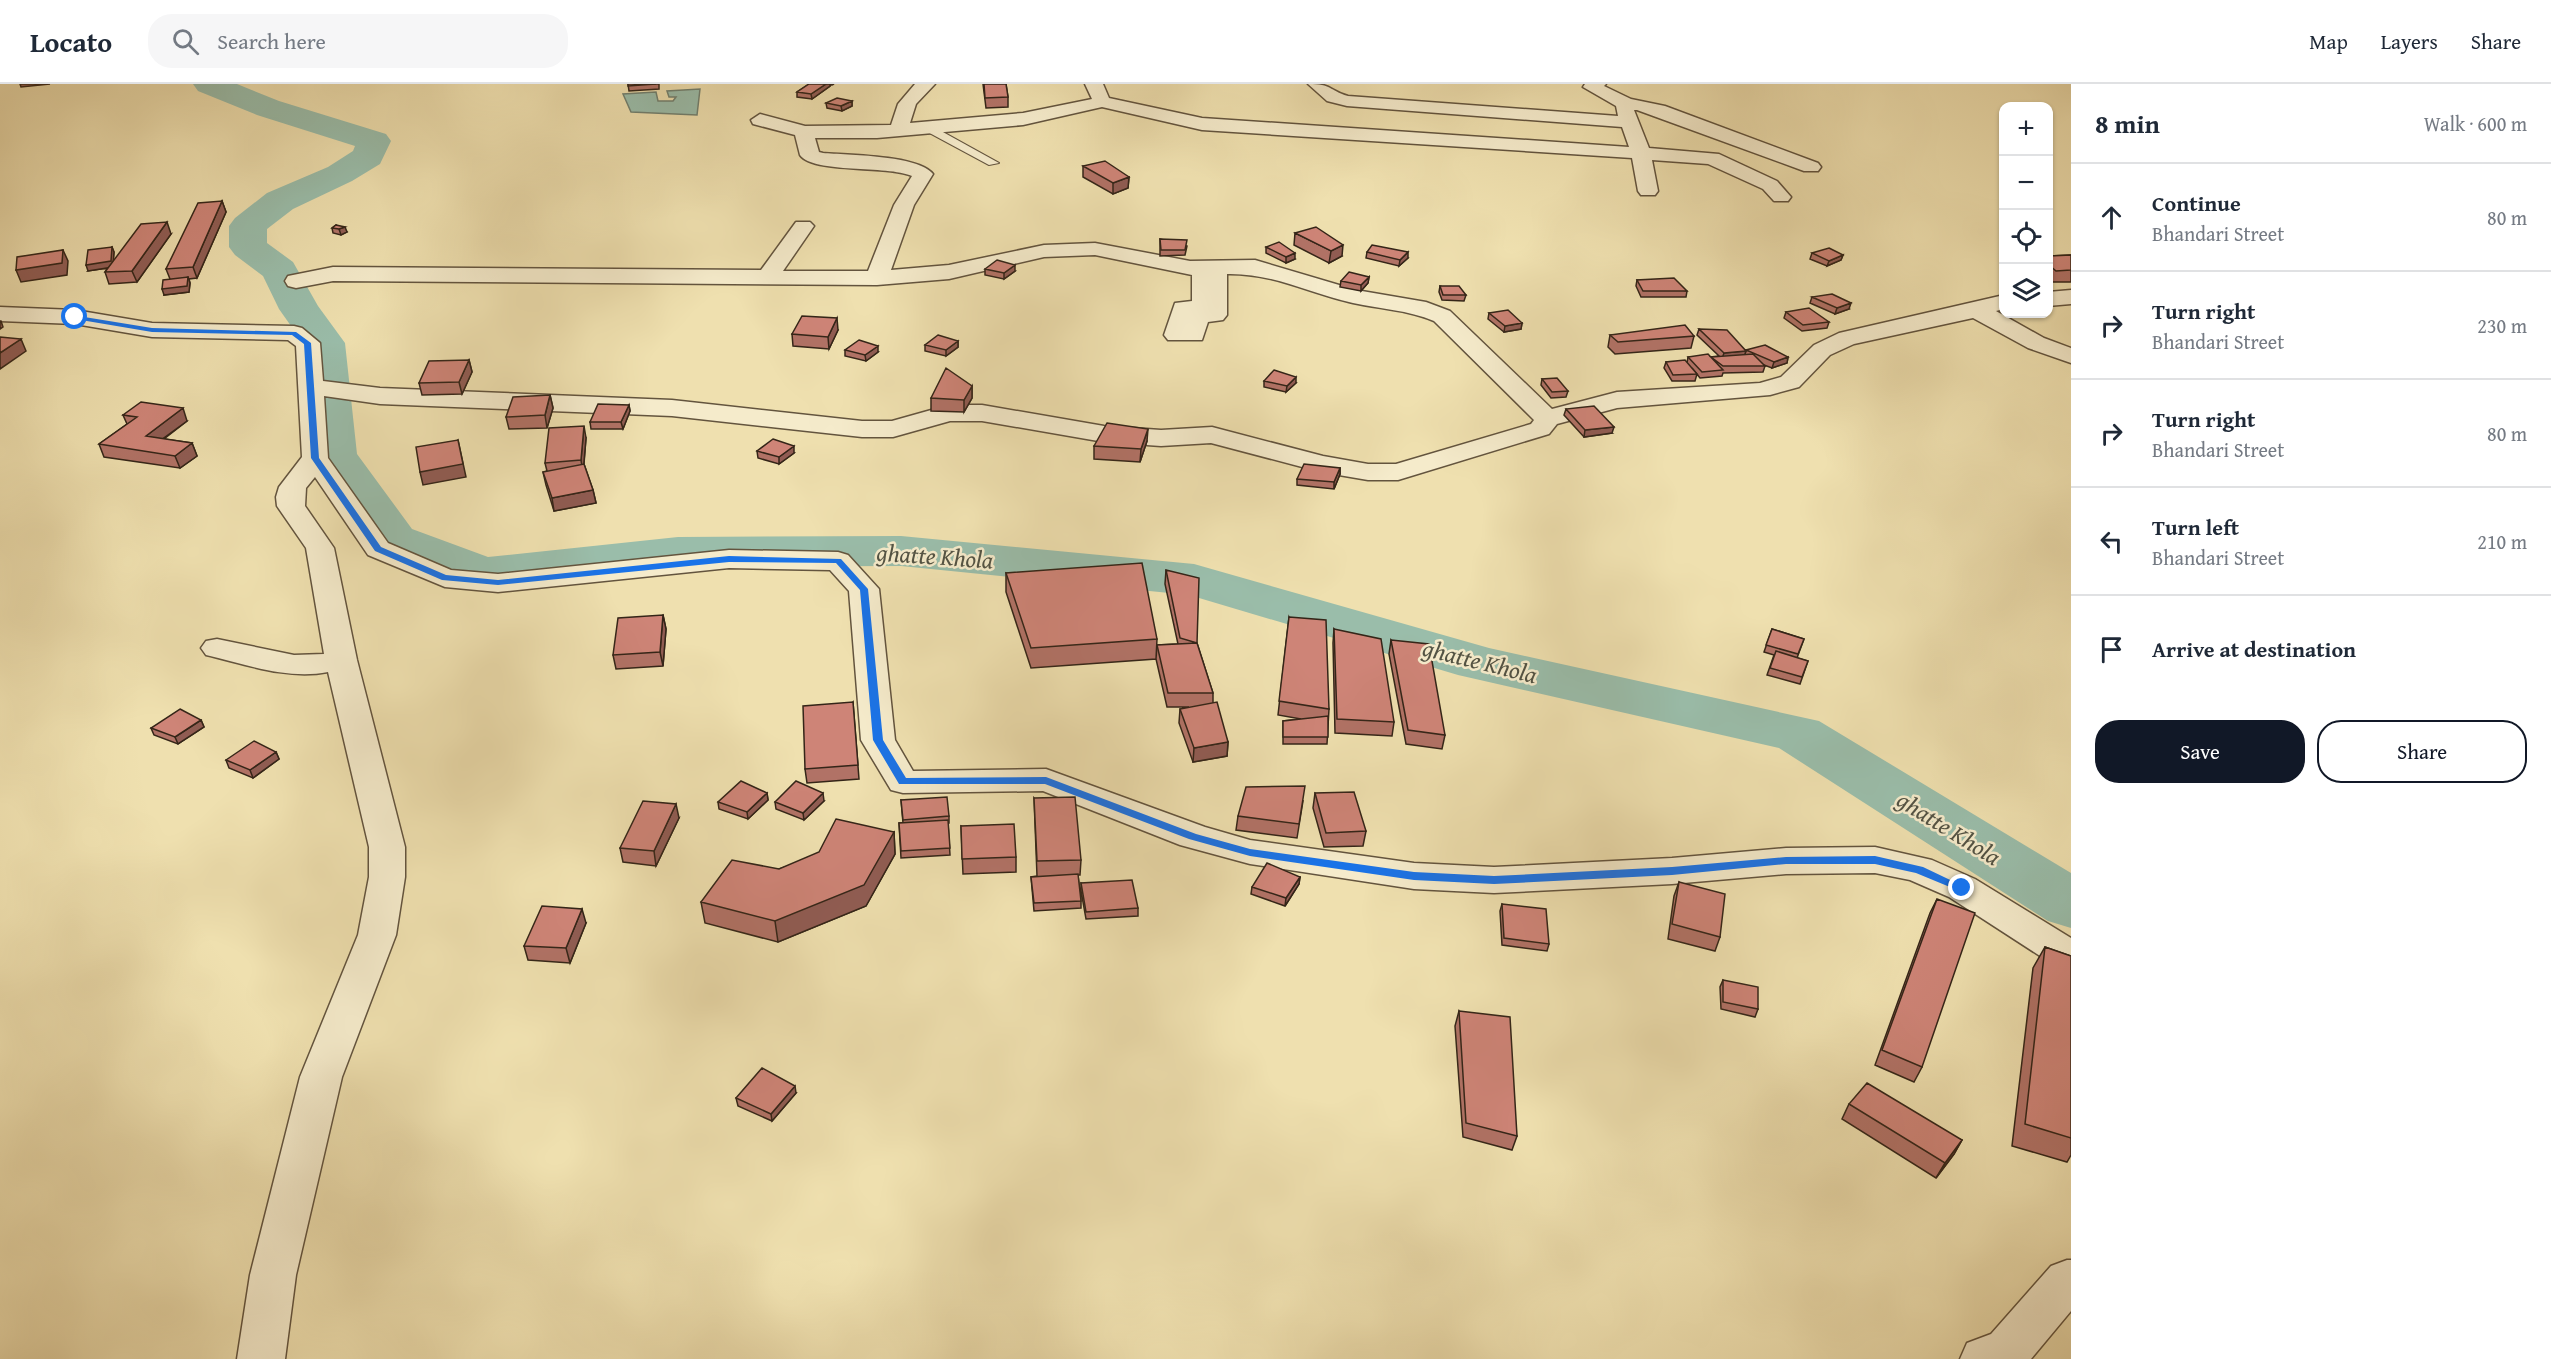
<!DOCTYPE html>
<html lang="en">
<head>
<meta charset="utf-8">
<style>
	:root { --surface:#fff; --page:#f6f6f7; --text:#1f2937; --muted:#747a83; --line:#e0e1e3; --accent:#111827 }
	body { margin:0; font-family:"Gentium Book Plus",serif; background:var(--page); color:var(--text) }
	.controls { position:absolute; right:18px; top:18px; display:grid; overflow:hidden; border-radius:12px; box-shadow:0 2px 4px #0004 }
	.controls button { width:54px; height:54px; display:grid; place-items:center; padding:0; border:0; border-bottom:2px solid var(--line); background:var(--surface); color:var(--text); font:30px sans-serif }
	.stop { position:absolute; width:18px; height:18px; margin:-14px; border:4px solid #1a73e8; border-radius:50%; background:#fff }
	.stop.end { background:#1a73e8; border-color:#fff; box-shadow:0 2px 6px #0008 }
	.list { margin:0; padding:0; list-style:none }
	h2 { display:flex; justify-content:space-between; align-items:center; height:78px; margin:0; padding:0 24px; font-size:26px }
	h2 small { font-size:20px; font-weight:400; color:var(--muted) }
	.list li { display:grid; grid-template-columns:39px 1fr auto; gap:18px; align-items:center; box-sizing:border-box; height:108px; padding:0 24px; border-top:2px solid var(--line) }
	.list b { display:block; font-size:22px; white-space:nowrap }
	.list p { margin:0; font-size:20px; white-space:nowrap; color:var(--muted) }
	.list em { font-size:20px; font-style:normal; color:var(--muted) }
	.actions { display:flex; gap:12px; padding:18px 24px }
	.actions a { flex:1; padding:14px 0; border:2px solid var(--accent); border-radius:24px; text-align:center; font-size:21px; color:var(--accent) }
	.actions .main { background:var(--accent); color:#fff }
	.icon { flex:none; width:33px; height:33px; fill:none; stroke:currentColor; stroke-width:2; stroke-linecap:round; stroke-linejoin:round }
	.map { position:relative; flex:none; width:2071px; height:1275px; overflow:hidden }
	header { display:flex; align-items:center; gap:36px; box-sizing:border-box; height:84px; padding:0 30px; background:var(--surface); border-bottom:2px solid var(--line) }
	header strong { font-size:28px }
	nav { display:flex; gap:33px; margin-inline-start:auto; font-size:21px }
	.search { width:420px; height:54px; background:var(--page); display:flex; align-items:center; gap:15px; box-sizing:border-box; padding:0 21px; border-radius:24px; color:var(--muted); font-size:22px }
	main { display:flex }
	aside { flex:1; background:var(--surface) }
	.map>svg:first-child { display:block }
	.water { fill:#9abdaa; stroke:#718070; stroke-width:1.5 }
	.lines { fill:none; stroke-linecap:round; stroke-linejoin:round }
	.river { fill:#9abdaa; fill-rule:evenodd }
	.service-casing { stroke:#63543e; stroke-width:2 }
	.minor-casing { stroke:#63543e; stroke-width:3 }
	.service { fill:#f5ebcb; fill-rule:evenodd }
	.minor { fill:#f5ebcb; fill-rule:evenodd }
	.wall { fill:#b17266; stroke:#342518; stroke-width:1.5 }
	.shaded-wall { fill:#905c53; stroke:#342518; stroke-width:1.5 }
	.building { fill:#ce8477; stroke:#342518; stroke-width:1.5 }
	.route { fill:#1a73e8 }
	.labels { text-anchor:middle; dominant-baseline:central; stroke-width:5; stroke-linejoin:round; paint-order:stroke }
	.water-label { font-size:24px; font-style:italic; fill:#535344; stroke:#f5ebcb }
</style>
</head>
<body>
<header>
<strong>Locato</strong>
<div class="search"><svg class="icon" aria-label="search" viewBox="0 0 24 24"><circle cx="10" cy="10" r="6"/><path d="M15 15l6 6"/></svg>Search here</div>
<nav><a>Map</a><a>Layers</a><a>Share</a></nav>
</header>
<main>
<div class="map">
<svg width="2071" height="1275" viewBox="0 0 2071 1275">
	<rect width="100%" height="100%" fill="#efe0af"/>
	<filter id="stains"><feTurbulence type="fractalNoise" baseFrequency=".00333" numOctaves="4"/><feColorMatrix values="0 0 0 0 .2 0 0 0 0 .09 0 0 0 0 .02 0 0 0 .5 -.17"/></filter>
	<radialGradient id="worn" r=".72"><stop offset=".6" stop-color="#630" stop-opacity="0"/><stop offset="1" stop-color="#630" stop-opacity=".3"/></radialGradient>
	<path class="water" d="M700 5 697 31 631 28 623 10 656 8 658 17H673L676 13H669L667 7Z"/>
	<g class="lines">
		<path class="river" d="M193 0H237L279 17 386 50 391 57 380 80 352 97 293 125 267 145V159L293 178 318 222 345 259 357 370 412 445 488 473 678 453 901 452 1194 480 1489 564 1819 637 2071 789V844L2048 837 1779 664 1458 591 1189 511 901 482 678 483 483 505 376 467 310 371 303 259 279 225 263 192 235 171 229 163V142L235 134 267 109 328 83 353 67 355 62 257 31 198 7Z"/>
		<defs>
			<path id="service" d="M924 42H932L999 79 989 81 924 46Z"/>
			<path id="minor" d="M915 0H935L916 20 910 39 1023 29 1092 15 1085 0H1103L1109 14 1202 34 1629 63 1622 43 1347 22 1327 17 1308 0C1333 0 1328 6 1348 12L1618 32 1616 22 1583 3 1585 0H1606L1604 2 1631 15 1665 22 1818 79 1821 83 1818 87H1804L1637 26H1634L1649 64 1719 70 1777 97 1791 113 1788 117H1774L1763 105 1708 80 1652 76 1658 107 1655 111H1641L1638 107 1632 74 1202 46 1102 23 1023 41 877 54H815L819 68 823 69C846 71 919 71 933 90L914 121 891 186 949 181 1044 161 1095 159 1190 177 1255 176 1356 206 1426 218 1450 227 1552 325 1617 308 1760 299 1781 293 1814 261 1839 249 2004 211V225L1996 227 2044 254 2071 264V279L2028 264 1973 234 1854 260 1830 271 1799 303 1770 311 1617 324 1557 340 1549 350 1398 396H1368L1321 388 1211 359 1161 362 1104 358 982 337H950L893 353H862L672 332 380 320 324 312 328 374 388 459 451 486 498 490 729 466 838 468 848 471 879 505 895 656 913 687 1046 685 1205 743 1250 756 1414 779 1494 783 1672 774 1786 764 1875 763 1932 776 1975 795 2071 854V887L2057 883 1949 813 1910 796 1875 789 1786 790 1672 800 1494 809 1414 805 1250 780 1180 761 1043 707 903 709 891 706 861 656 849 507 830 486 729 484 498 508 445 503 368 471 315 393 306 404 305 422 334 464 357 576 405 763V793L396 851 342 993 296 1191 285 1275H237L250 1191 300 993 358 851 369 793V763L328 588C287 596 245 580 206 571L201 564 206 557 217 555 294 571 324 570 306 464 277 422 276 413 279 403 302 373 296 262 288 256 152 253 75 240 0 237V223L75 226 152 239 294 242 302 244 320 259 323 297 380 304 672 316 862 337H892L949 321H982L1104 342 1161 346 1212 343 1323 372 1368 380H1396L1531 340 1534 336 1434 237C1408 226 1380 225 1353 219 1308 209 1273 189 1227 190V231L1223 236 1208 238 1202 256H1168L1164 251 1175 219 1192 217V191L1095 171 1044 173 949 195 877 201 333 197 296 204 288 202 285 197 288 192 333 183 761 186 796 138H810L814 142 783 187H868L894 121 912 92C887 81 814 90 800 71L795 51 753 40 751 36 760 30 805 42 891 41 898 20Z
				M2071 206V220L2048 222V208Z
				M2067 1176H2071V1227L2031 1275H1960L1967 1259 1991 1250 2051 1182Z"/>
		</defs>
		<use href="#service" class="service-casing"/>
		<use href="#minor" class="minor-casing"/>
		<use href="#service" class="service"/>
		<use href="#minor" class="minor"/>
	</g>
	<path class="wall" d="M628 0H659V5L629 7Z
		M809 0H834L832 1H830V2L812 15 797 13V8Z
		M983 0H1006L1008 13V23L986 24Z
		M852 17V22L842 27 827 24 826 19Z
		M1083 82 1129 93 1128 104 1113 110 1083 93Z
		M222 117 226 128 197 194 189 195 190 199 189 208 164 211 170 195 166 185Z
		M336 141 347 148 341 151 333 149 332 144Z
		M1295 149 1342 172 1329 179 1294 161Z
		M171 150 137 198 109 200 105 188 108 184 88 187 112 163 114 168 113 177Z
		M1160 155 1187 162 1185 171 1160 172Z
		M1266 163 1295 175 1286 179 1266 169Z
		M1367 168 1408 174 1399 182 1366 174Z
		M1812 169 1843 171 1841 176 1827 182 1810 175Z
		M2071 171V198H2051L2049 196V172Z
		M985 185 1015 187 1004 195 985 191Z
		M1369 193 1368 199 1361 207 1340 203 1341 197Z
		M1637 196 1687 207 1686 213H1641L1636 202Z
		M1440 202 1466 211 1464 217 1442 216 1439 208Z
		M1812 213 1849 225 1835 230 1810 219Z
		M1786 228 1829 238 1827 244 1802 247 1784 234Z
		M1489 229 1522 239 1521 245 1504 248 1488 235Z
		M1699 245 1745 270 1746 266 1788 273 1787 279 1772 284 1764 281 1765 282 1763 288 1723 289 1722 292 1700 294 1692 284 1697 290 1695 297H1672L1664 284 1666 278 1687 279 1688 273 1711 274V273L1719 272 1697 251Z
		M838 246 829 265 793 262 792 250Z
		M1610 251 1694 252 1691 264 1615 270 1608 263Z
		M958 257V263L946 272 925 267V261Z
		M845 266 878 268 866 277 845 272Z
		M469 276 472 288 462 310 422 311 419 299Z
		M1542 295 1568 307 1566 313 1551 314 1541 301Z
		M1264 297 1296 299 1286 308 1264 303Z
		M972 302V314L964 328 931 327V314Z
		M550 311 553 324 547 344 509 345 506 333Z
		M629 321 630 327 623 345H591L590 338Z
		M1566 325 1612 349 1584 353 1564 331Z
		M123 331 187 337 164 355 192 359 197 372 180 384 104 373 99 360 127 340Z
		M586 354 584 380 593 406 596 419 554 427 546 401 543 388 547 387 545 379Z
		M1147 357 1140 378 1094 375V362Z
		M757 367 794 369 779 380 758 374Z
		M1340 384V390L1334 405 1297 401V395Z
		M1166 486 1197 559 1213 609V619L1228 658 1227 672 1193 678 1179 639 1180 625 1189 623H1167L1156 575 1157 561 1178 560 1165 500Z
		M1006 489 1157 555 1156 575 1031 584 1006 508Z
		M663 531 666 545 663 582 616 585 613 571Z
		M1289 533 1329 625 1327 660H1283V637L1301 635 1278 631Z
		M1334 545 1394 638 1392 652 1335 649 1333 559Z
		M1772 545 1804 555 1797 574 1808 577 1800 600 1767 591 1774 571 1764 568Z
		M1391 556 1445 651 1442 665 1406 660 1389 570Z
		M853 618 859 695 807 699 805 685Z
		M201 636 204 643 178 660 154 651 151 644Z
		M276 668 279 675 253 694 229 684 226 676Z
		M767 709 768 716 748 735 719 725 718 718Z
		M1315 709 1366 747 1363 762 1324 763 1313 724Z
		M1034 714 1081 776 1080 791H1078L1081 817V824L1034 827 1031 793 1037 792Z
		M901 716 949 732V739H948L950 771 901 774 899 739H903Z
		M824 717 804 736 776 725 775 718Z
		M1303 717 1297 754 1236 746 1238 732Z
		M679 734 656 782 623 778 620 764Z
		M961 742 1016 773V788L963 790Z
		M894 748 895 770 866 822 778 858 705 839 701 818 779 785Z
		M1300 793 1299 800 1285 822 1251 810 1252 803Z
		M1679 798 1720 853 1715 867 1668 855 1674 812Z
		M1081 799 1138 824V832L1086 835 1081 807Z
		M1937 815 1922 983 1914 998 1875 981 1930 829Z
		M1502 820 1549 860 1547 867 1502 861 1500 827Z
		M586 839 570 879 528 876 524 862Z
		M2045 863 2071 872V1071L2067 1078 2012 1062 2033 884Z
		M1723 896 1758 925 1755 933 1721 925 1720 903Z
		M1459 927 1517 1052 1512 1066 1463 1053 1455 942Z
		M796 1009 772 1037 738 1022 736 1014Z
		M1849 1020 1962 1056 1954 1070 1936 1094 1842 1035Z"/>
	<path class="shaded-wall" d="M20 0H50L21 3Z
		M826 0H830V2L812 15 811 10Z
		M852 17V22L842 27 841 22Z
		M1129 93 1128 104 1113 110V99Z
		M222 117 226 128 197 194 193 183Z
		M167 138 171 150 137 198 132 187Z
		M345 143 347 148 341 151 339 145Z
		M1343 161 1342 172 1329 179 1331 167Z
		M112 163 114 168 113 183 88 187 86 181Z
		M63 166 68 177 67 191 21 198 16 186Z
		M1408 168V174L1399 182 1400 176Z
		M1295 169V175L1286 179V173Z
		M1843 171 1841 176 1827 182 1829 177Z
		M1015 181V187L1004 195V189Z
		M188 193 190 199 189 208 164 211 162 205Z
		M1369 193 1368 199 1361 207V201Z
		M1851 219 1849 225 1835 230 1837 224Z
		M837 234 838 246 829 265 828 253Z
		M0 237H1L3 243 0 245Z
		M1522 239 1521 245 1504 248 1505 242Z
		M21 255 26 267 0 285V269Z
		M958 257V263L946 272V266Z
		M878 262V268L866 277 865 271Z
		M1746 267 1744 273 1722 275 1724 269Z
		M1788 273 1787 279 1772 284 1774 278Z
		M469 276 472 288 462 310 459 298Z
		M1296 293V299L1286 308 1287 302Z
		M972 302V314L964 328V316Z
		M550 311 553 324 547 344 545 331Z
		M629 321 630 327 623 345 621 338Z
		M183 324 187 337 150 364 146 352Z
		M584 342 586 354 583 389 581 376Z
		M1614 343 1612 349 1584 353 1585 346Z
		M1148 345 1147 357 1140 378 1141 365Z
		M458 356 466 393 423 401 420 388Z
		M192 359 197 372 180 384 175 372Z
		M794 362V369L779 380V373Z
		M1340 384V390L1334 405V398Z
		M593 406 596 419 554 427 552 414Z
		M663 531 666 545 663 582 660 568Z
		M201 636 204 643 178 660 175 653Z
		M1228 658 1227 672 1193 678 1194 664Z
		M276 668 279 675 253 694 250 686Z
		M767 709 768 716 748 735 747 728Z
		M823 709 824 717 804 736 803 729Z
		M676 720 679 734 656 782 654 767Z
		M894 748 895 770 866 822 778 858 775 837Z
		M1300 793 1299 800 1285 822 1286 814Z
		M582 825 586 839 570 879 566 864Z
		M795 1002 796 1009 772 1037 771 1030Z
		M1962 1056 1954 1070 1936 1094 1945 1079Z"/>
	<path class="building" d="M628 0H656L628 2Z
		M809 0H826L811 10 797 8Z
		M984 0H1006L1008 13 985 14Z
		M837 14 852 17 841 22 826 19Z
		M1105 77 1129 93 1113 99 1083 82Z
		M222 117 193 183 166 185 198 119Z
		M167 138 132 187 105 188 141 140Z
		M336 141 345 143 339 145 332 144Z
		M1316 143 1343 161 1331 167 1295 149Z
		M1160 155 1187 156 1185 166H1161Z
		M1279 158 1295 169 1286 173 1266 163Z
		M1372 161 1408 168 1400 176 1367 168Z
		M112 163 111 177 86 181 88 166Z
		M1829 164 1843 171 1829 177 1812 169Z
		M63 166 62 179 16 186 17 173Z
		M2071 171V186L2056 187 2049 181V172Z
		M997 176 1015 181 1004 189 985 185Z
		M1349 188 1369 193 1361 201 1341 197Z
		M188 193 187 202 162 205 163 196Z
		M1674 194 1687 207H1643L1637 196Z
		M1440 202H1459L1466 211H1443Z
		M1832 210 1851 219 1837 224 1812 213Z
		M1809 224 1829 238 1803 241 1786 228Z
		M1508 226 1522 239 1505 242 1489 229Z
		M802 232 837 234 828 253 792 250Z
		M1685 241 1694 252 1618 258 1610 251Z
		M1699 245 1727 246 1746 267 1724 269Z
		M938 251 958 257 946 266 925 261Z
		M0 253 21 255 0 269Z
		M859 256 878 262 865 271 845 266Z
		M1765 261 1788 273 1774 278 1746 266Z
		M1708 270 1723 286 1702 288 1688 273Z
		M1753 270 1765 282H1723L1711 273Z
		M469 276 459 298 419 299 429 277Z
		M1685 276 1697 290 1673 291 1666 278Z
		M946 284 972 302 964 316 931 314Z
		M1274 286 1296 293 1287 302 1264 297Z
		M1557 294 1568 307 1552 308 1542 295Z
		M550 311 545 331 506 333 513 313Z
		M141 318 183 324 146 352 192 359 175 372 99 360 137 333 123 331Z
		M598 320 629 321 621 338H590Z
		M1594 322 1614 343 1585 346 1566 325Z
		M1107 339 1148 345 1141 365 1094 362Z
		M584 342 581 376 545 379 549 344Z
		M773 355 794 362 779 373 757 367Z
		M458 356 463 380 420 388 416 363Z
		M584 380 593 406 552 414 543 388Z
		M1304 380 1340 384 1334 398 1297 395Z
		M1142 479 1157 555 1031 564 1006 489Z
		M1166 486 1199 494 1197 559 1180 554Z
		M663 531 660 568 613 571 618 534Z
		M1289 533 1326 536 1329 625 1279 617Z
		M1334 545 1381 555 1394 638 1337 635Z
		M1772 545 1804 555 1798 570 1766 561Z
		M1391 556 1429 560 1445 651 1408 646Z
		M1197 559 1213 609H1168L1157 561Z
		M1776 567 1808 577 1802 593 1770 584Z
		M853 618 858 681 805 685 803 622Z
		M1217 618 1228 658 1194 664 1180 625Z
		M180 625 201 636 175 653 151 644Z
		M1328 632V653H1283V637Z
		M254 657 276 668 250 686 226 676Z
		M741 697 767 709 747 728 718 718Z
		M796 697 823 709 803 729 775 718Z
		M1305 702 1299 740 1238 732 1246 703Z
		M1354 708 1366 747 1326 749 1315 709Z
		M947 713 949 732 903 736 901 716Z
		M1075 713 1081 776 1037 777 1034 714Z
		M643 717 676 720 654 767 620 764Z
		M836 735 894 748 864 801 775 837 701 818 732 776 779 785 819 768Z
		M948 736 950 764 901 767 899 739Z
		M1014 740 1016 773 962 775 961 742Z
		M1267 779 1300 793 1286 814 1252 803Z
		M1078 790 1081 817 1034 819 1031 793Z
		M1132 796 1138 824 1086 828 1081 799Z
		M1679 798 1725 810 1720 853 1672 840Z
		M1937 815 1975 829 1922 983 1882 966Z
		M1502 820 1546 825 1549 860 1504 854Z
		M542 822 582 825 566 864 524 862Z
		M2045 863 2071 872V1054L2025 1040Z
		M1723 896 1758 903V925L1723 918Z
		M1459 927 1510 933 1517 1052 1466 1039Z
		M762 984 795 1002 771 1030 736 1014Z
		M1867 999 1962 1056 1945 1079 1849 1020Z"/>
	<path class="route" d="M72 231 152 244 296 248 311 259 319 374 381 463 446 491 498 496 729 472 841 475 868 505 883 656 906 694 1046 693 1196 750 1250 765 1414 788 1494 792 1672 783 1786 773 1875 772 1923 783 1967 804 1962 808 1916 789 1875 780H1786L1672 791 1494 800 1414 796 1250 772 1189 755 1045 700H899L873 656 860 506 836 479 729 478 498 501 442 496 375 467 311 374 304 260 292 251 152 248 75 235Z"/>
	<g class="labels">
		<g class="water-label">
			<text transform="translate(935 472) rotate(4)">ghatte Khola</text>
			<text transform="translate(1480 577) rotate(14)">ghatte Khola</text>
			<text transform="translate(1949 744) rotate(32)">ghatte Khola</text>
		</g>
	</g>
	<rect width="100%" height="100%" filter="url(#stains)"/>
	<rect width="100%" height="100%" fill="url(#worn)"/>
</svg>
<div class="controls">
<button>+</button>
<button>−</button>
<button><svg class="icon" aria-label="locate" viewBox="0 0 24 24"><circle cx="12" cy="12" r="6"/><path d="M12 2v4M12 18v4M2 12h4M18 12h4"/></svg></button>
<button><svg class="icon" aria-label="layers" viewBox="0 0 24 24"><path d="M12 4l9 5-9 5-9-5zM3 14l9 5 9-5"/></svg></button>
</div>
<div class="stop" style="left:75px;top:233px"></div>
<div class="stop end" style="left:1962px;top:804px"></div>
</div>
<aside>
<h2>8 min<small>Walk · 600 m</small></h2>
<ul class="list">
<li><svg class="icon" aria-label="ahead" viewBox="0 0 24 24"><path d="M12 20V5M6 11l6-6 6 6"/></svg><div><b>Continue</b><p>Bhandari Street</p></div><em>80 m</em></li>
<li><svg class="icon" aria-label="right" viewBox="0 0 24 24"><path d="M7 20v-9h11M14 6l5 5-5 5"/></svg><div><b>Turn right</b><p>Bhandari Street</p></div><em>230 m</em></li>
<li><svg class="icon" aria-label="right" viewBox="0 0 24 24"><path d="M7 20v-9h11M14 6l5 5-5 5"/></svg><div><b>Turn right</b><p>Bhandari Street</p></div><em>80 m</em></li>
<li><svg class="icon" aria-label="left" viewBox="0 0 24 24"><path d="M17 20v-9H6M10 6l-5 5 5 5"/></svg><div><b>Turn left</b><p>Bhandari Street</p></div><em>210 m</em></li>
<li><svg class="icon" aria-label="arrive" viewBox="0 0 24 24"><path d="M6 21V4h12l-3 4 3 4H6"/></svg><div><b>Arrive at destination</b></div></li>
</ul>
<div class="actions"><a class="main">Save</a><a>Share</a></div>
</aside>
</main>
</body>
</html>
